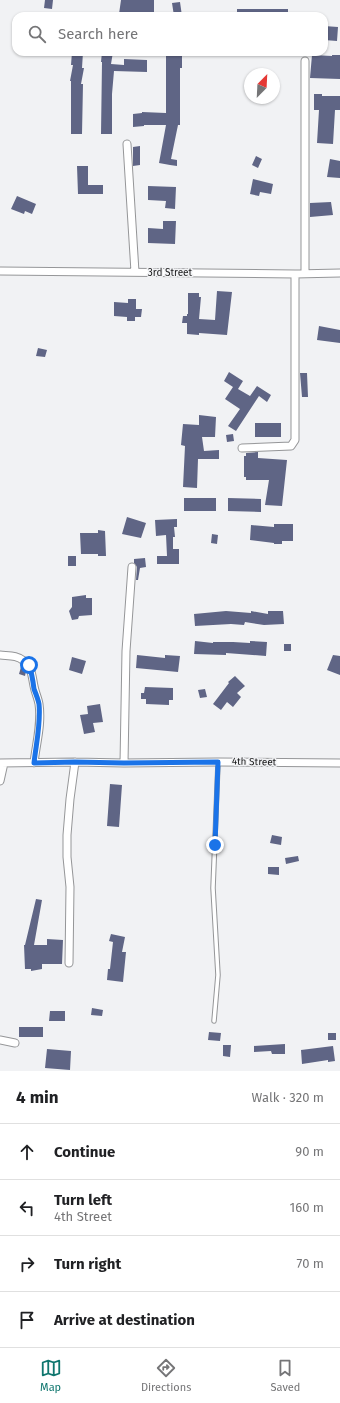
<!DOCTYPE html>
<html lang="en">
<head>
<meta charset="utf-8">
<style>
	:root { --surface:#fff; --page:#f2f2f2; --text:#202124; --muted:#757577; --line:#e0e0e0; --accent:#0f766e }
	body { margin:0; font-family:"Fira Sans",sans-serif; background:var(--page); color:var(--text) }
	.compass { position:absolute; left:244px; top:68px; width:36px; height:36px; border-radius:50%; background:var(--surface); box-shadow:0 1px 3px #0004; rotate:24deg }
	.stop { position:absolute; width:12px; height:12px; margin:-9px; border:3px solid #1a73e8; border-radius:50%; background:#fff }
	.stop.end { background:#1a73e8; border-color:#fff; box-shadow:0 1px 4px #0008 }
	.list { margin:0; padding:0; list-style:none }
	h2 { display:flex; justify-content:space-between; align-items:center; height:52px; margin:0; padding:0 16px; font-size:17px }
	h2 small { font-size:13px; font-weight:400; color:var(--muted) }
	.list li { display:grid; grid-template-columns:26px 1fr auto; gap:12px; align-items:center; box-sizing:border-box; height:56px; padding:0 16px; border-top:1px solid var(--line) }
	.list b { display:block; font-size:15px; white-space:nowrap }
	.list p { margin:0; font-size:13px; white-space:nowrap; color:var(--muted) }
	.list em { font-size:13px; font-style:normal; color:var(--muted) }
	.icon { flex:none; width:22px; height:22px; fill:none; stroke:currentColor; stroke-width:2; stroke-linecap:round; stroke-linejoin:round }
	.map { position:relative; flex:none; width:340px; height:1071px; overflow:hidden }
	.search { position:absolute; background:var(--surface); box-shadow:0 1px 3px #0004; left:12px; right:12px; top:12px; height:44px; display:flex; align-items:center; gap:10px; box-sizing:border-box; padding:0 14px; border-radius:12px; color:var(--muted); font-size:15px }
	.sheet { height:276px; background:var(--surface) }
	nav { display:flex; justify-content:space-around; align-items:center; box-sizing:border-box; height:56px; border-top:1px solid var(--line); background:var(--surface); font-size:11px; color:var(--muted) }
	nav a { display:grid; justify-items:center; gap:2px }
	nav .on { color:var(--accent) }
	.map>svg:first-child { display:block }
	.building { fill:#5f6585 }
	.lines { fill:none; stroke-linecap:round; stroke-linejoin:round }
	.service-casing { stroke:#959698; stroke-width:5.5 }
	.minor-casing { stroke:#959698; stroke-width:9 }
	.service { stroke:#fff; stroke-width:3.5 }
	.minor { stroke:#fff; stroke-width:7 }
	.route { stroke:#1a73e8; stroke-width:5 }
	.labels { text-anchor:middle; dominant-baseline:central; stroke-width:3; stroke-linejoin:round; paint-order:stroke }
	.street-label { font-size:10px; fill:#19191a; stroke:#f1f2f4 }
</style>
</head>
<body>
<div class="map">
<svg width="340" height="1071" viewBox="0 0 340 1071">
	<rect width="100%" height="100%" fill="#f1f2f4"/>
	<path class="building" d="M45 0H53L52 9 44 8Z
		M121 0H154V16H126V14H119Z
		M180 2 182 16H174L172 3Z
		M237 9H288V16H237Z
		M324 26 338 27 337 41 324 40Z
		M72 52H83L82 68H84L81 84H83L82 134H71V81H70L73 65H71Z
		M102 52H113L111 64 124 65V59L147 60V72L114 71 112 94V134H101L102 62H101Z
		M166 52H182V68H180V125H178L171 159 177 160V166L170 165V162V165L159 163 166 125H144V126L133 127V114L142 113V112L166 113Z
		M312 55 332 56V55H340V79L310 78Z
		M314 94H322V96H340V110H335L333 144 317 143 319 110H314Z
		M140 146V165L133 166V147Z
		M256 156 262 159 258 168 252 165Z
		M330 159 340 161V178L327 177Z
		M77 166H88V185H103V194H78Z
		M253 179 273 184 271 194 260 192 259 196 250 194Z
		M148 186 176 187 175 209 165 208 166 201 148 200Z
		M17 196 36 204 32 214 25 211 24 214 11 209Z
		M331 202 333 215 310 217V203Z
		M163 221H176L175 244 148 243V228L163 229Z
		M217 291 232 292 227 335 199 333V335L187 334V323H182L183 316H187V314H188V293H199V297H201L199 319 215 320Z
		M128 299H136V309H142L141 317H135V321H127V317L114 316V302L128 303Z
		M319 326 340 330V343L317 340Z
		M38 348 47 350 45 357 36 356Z
		M229 372 243 381 238 389 250 396 257 386 271 395 267 402 259 396 236 431 228 426 240 409 225 399 233 387 224 381Z
		M300 373H307L308 397H302Z
		M199 415 216 417 215 437H202L204 451 219 450V459H198L197 488 183 487 185 446 181 445 183 424 199 425Z
		M255 423H281V437H255Z
		M233 434 234 441 227 442 226 435Z
		M258 452V458L287 460 282 506 265 505 269 480H246V477H244V456H246V453Z
		M184 498H216V511H184Z
		M228 498 261 499V512L228 511Z
		M127 517 146 523 141 538 122 534Z
		M177 519V527H174L175 537H173V549H179V564H157V556H167L166 535 156 536 155 520Z
		M274 524H293V541H282V544H274V543L250 540 251 525 274 527Z
		M98 530 105 531 106 556H98V554H81L80 533H98Z
		M212 534 218 535 217 544 211 543Z
		M68 556H76V566H68Z
		M145 558 146 567 140 568 138 580H136L137 567 134 563V559Z
		M86 595V598H92V615L79 616 78 619 72 620 69 611 72 607V597Z
		M226 611 251 613V611L268 614V611H283L284 624 264 625 245 622 244 625 231 624 195 626 194 614Z
		M195 641 213 643V642H233L250 643V641L267 642 266 656 226 653V655L194 654Z
		M284 644H291V651H284Z
		M137 655 165 658V655L180 656 178 672 136 668Z
		M333 655 340 656V675L327 670Z
		M72 657 86 661 82 674 69 670Z
		M21 667 24 668 26 671 25 676 19 674Z
		M235 676 245 686 237 693 241 697 233 707 227 702 221 710 213 704 229 683 228 682Z
		M145 687 173 688V700H169V705L146 704V699H141V693H144Z
		M205 689 207 697 200 698 198 690Z
		M100 704 103 722 93 723 95 732 84 734 80 715 88 714 87 706Z
		M110 784 122 785 119 827 107 826Z
		M272 835 282 837 281 845 270 843Z
		M298 856 299 861 286 864 285 858Z
		M268 867H279V875L268 874Z
		M36 899 42 900 34 945H47V939L63 940 62 964H42V969L31 971V969H25L24 945H25Z
		M111 934 125 937 122 952H126L123 982 107 980 108 969H110L113 942 109 941Z
		M92 1008 103 1010 102 1016 91 1015Z
		M50 1011H65V1021H49Z
		M19 1027H43V1037H19Z
		M209 1032 221 1033 220 1041 208 1040Z
		M328 1033H336V1040H328Z
		M285 1044V1054H272L271 1051 254 1052V1046Z
		M223 1045H231L230 1057 223 1056Z
		M333 1046 335 1061 328 1062V1060L302 1064 301 1050Z
		M47 1049 71 1051 70 1070 45 1068Z"/>
	<g class="lines">
		<defs>
			<path id="service" d="M214 1021 218 975 213 888 218 763"/>
			<path id="minor" d="M127 144 135 272
				M0 271 295 274 340 273
				M305 273V61
				M242 448 291 446 295 440V274
				M0 655C9 656 17 655 24 661 32 667 32 677 34 686 35 692 38 698 39 704 42 724 36 744 34 763
				M0 763 75 762 124 763 218 762 340 763
				M124 763 126 651 132 567
				M0 781 4 763
				M69 963 70 887 67 857V835L70 799 75 762
				M0 1040 15 1043"/>
		</defs>
		<use href="#service" class="service-casing"/>
		<use href="#minor" class="minor-casing"/>
		<use href="#service" class="service"/>
		<use href="#minor" class="minor"/>
	</g>
	<g class="lines">
		<path class="route" d="M29 665C32 673 33 681 34 689 36 694 38 699 39 704 41 724 36 744 34 763L75 762 124 763 218 762 215 845"/>
	</g>
	<g class="labels">
		<g class="street-label">
			<text x="170" y="273">3rd Street</text>
			<text transform="translate(254 762) rotate(1)">4th Street</text>
		</g>
	</g>
</svg>
<svg class="compass" viewBox="-18 -18 36 36"><path d="M0-13l5 13h-10z" fill="#e53935"/><path d="M0 13l5-13h-10z" fill="#757577"/></svg>
<div class="stop" style="left:29px;top:665px"></div>
<div class="stop end" style="left:215px;top:845px"></div>
<div class="search"><svg class="icon" aria-label="search" viewBox="0 0 24 24"><circle cx="10" cy="10" r="6"/><path d="M15 15l6 6"/></svg>Search here</div>
</div>
<section class="sheet">
<h2>4 min<small>Walk · 320 m</small></h2>
<ul class="list">
<li><svg class="icon" aria-label="ahead" viewBox="0 0 24 24"><path d="M12 20V5M6 11l6-6 6 6"/></svg><div><b>Continue</b></div><em>90 m</em></li>
<li><svg class="icon" aria-label="left" viewBox="0 0 24 24"><path d="M17 20v-9H6M10 6l-5 5 5 5"/></svg><div><b>Turn left</b><p>4th Street</p></div><em>160 m</em></li>
<li><svg class="icon" aria-label="right" viewBox="0 0 24 24"><path d="M7 20v-9h11M14 6l5 5-5 5"/></svg><div><b>Turn right</b></div><em>70 m</em></li>
<li><svg class="icon" aria-label="arrive" viewBox="0 0 24 24"><path d="M6 21V4h12l-3 4 3 4H6"/></svg><div><b>Arrive at destination</b></div></li>
</ul>
</section>
<nav>
<a class="on"><svg class="icon" aria-label="map" viewBox="0 0 24 24"><path d="M3 6l6-2 6 2 6-2v14l-6 2-6-2-6 2zM9 4v14M15 6v14"/></svg>Map</a>
<a><svg class="icon" aria-label="directions" viewBox="0 0 24 24"><path d="M12 3l9 9-9 9-9-9zM9 14v-3h6M13 9l2 2-2 2"/></svg>Directions</a>
<a><svg class="icon" aria-label="saved" viewBox="0 0 24 24"><path d="M7 4h10v16l-5-4-5 4z"/></svg>Saved</a>
</nav>
</body>
</html>
